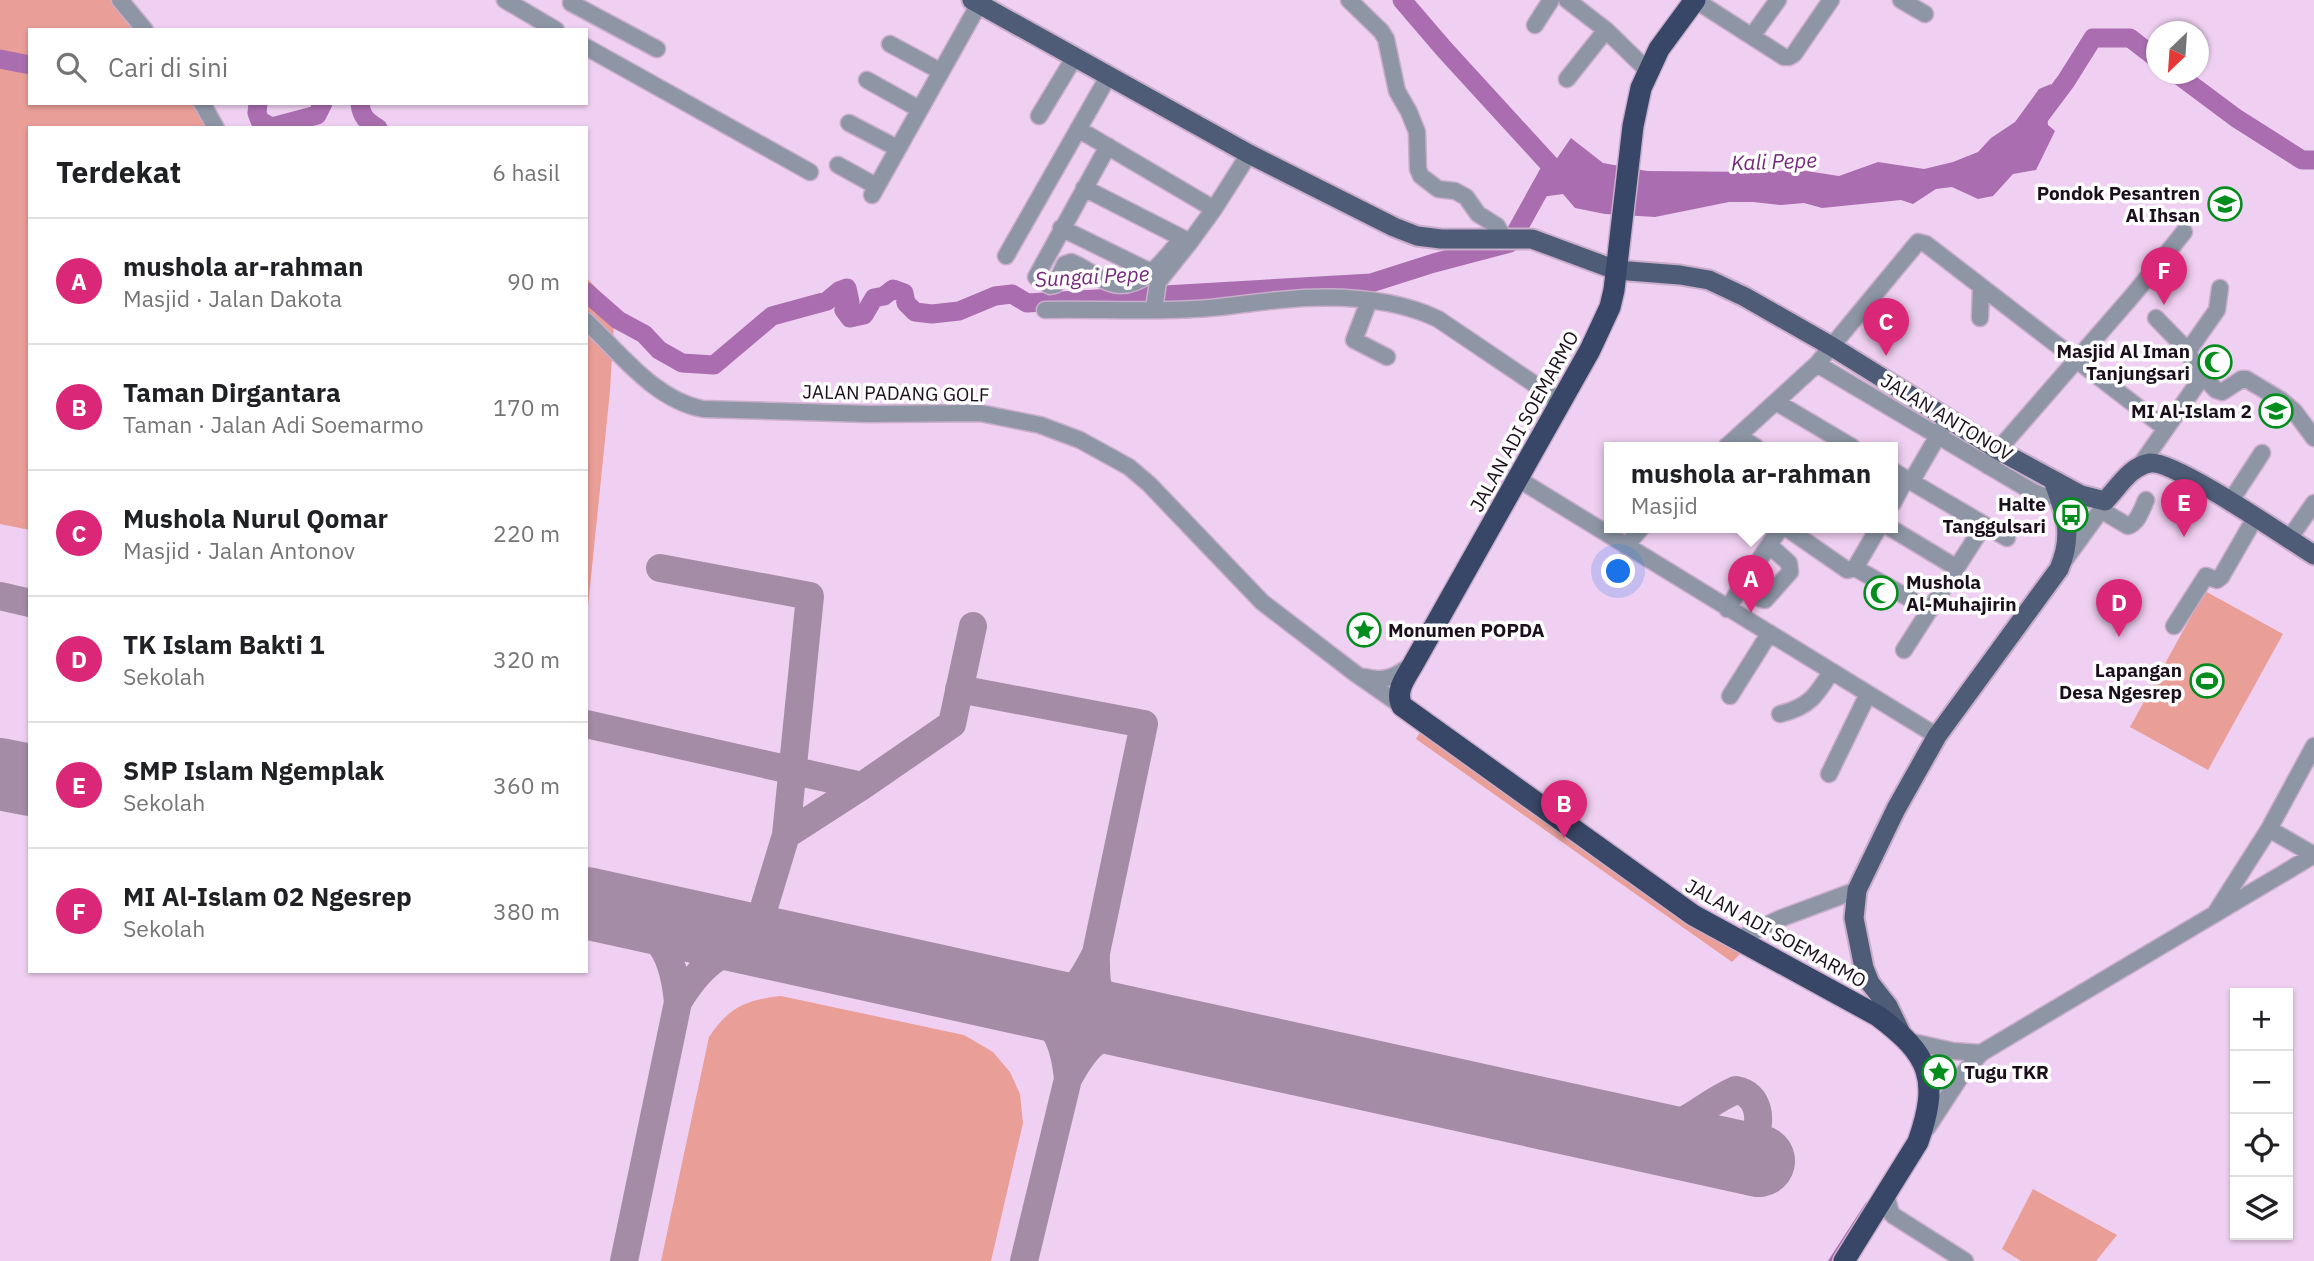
<!DOCTYPE html>
<html lang="id">
<head>
<meta charset="utf-8">
<style>
	:root { --surface:#fff; --page:#f2f2f2; --text:#202124; --muted:#757577; --line:#e0e0e0; --accent:#db2777 }
	body { margin:0; font-family:"IBM Plex Sans",sans-serif; background:var(--page); color:var(--text) }
	.controls { position:absolute; right:21px; bottom:21px; display:grid; overflow:hidden; border-radius:0px; box-shadow:0 2px 5px #0004 }
	.controls button { width:63px; height:63px; display:grid; place-items:center; padding:0; border:0; border-bottom:2px solid var(--line); background:var(--surface); color:var(--text); font:35px sans-serif }
	.compass { position:absolute; left:2146px; top:21px; width:63px; height:63px; border-radius:50%; background:var(--surface); box-shadow:0 2px 5px #0004; rotate:205deg }
	.you { position:absolute; left:1619px; top:572px; width:24px; height:24px; margin:-18px; border:5px solid #fff; border-radius:50%; background:#1a73e8; box-shadow:0 0 0 10px #1a73e833 }
	.badge { display:grid; place-items:center; width:46px; height:46px; border-radius:50%; background:var(--accent); color:#fff; font-size:23px; font-weight:700 }
	.pin { position:absolute; translate:-50% -58px; filter:drop-shadow(0 2px 4px #0008) }
	.pin::after { content:''; position:absolute; top:37px; width:24px; height:21px; background:inherit; clip-path:polygon(0 0,100% 0,50% 100%) }
	.popup { position:absolute; left:1604px; top:442px; width:294px; height:91px; box-sizing:border-box; display:grid; place-content:center; border-radius:0px; background:var(--surface); filter:drop-shadow(0 2px 5px #0005); font-size:23px; white-space:nowrap; color:var(--muted) }
	.popup b { font-size:26px; color:var(--text) }
	.popup::after { content:''; position:absolute; left:50%; top:100%; margin-left:-14px; border:14px solid transparent; border-top-color:var(--surface) }
	.list { margin:0; padding:0; list-style:none }
	h2 { display:flex; justify-content:space-between; align-items:center; height:91px; margin:0; padding:0 28px; font-size:30px }
	h2 small { font-size:23px; font-weight:400; color:var(--muted) }
	.list li { display:grid; grid-template-columns:46px 1fr auto; gap:21px; align-items:center; box-sizing:border-box; height:126px; padding:0 28px; border-top:2px solid var(--line) }
	.list b { display:block; font-size:26px; white-space:nowrap }
	.list p { margin:0; font-size:23px; white-space:nowrap; color:var(--muted) }
	.list em { font-size:23px; font-style:normal; color:var(--muted) }
	.icon { flex:none; width:38px; height:38px; fill:none; stroke:currentColor; stroke-width:2; stroke-linecap:round; stroke-linejoin:round }
	.map { position:relative; flex:none; width:2314px; height:1261px; overflow:hidden }
	.search { position:absolute; background:var(--surface); box-shadow:0 2px 5px #0004; left:28px; top:28px; width:560px; height:77px; display:flex; align-items:center; gap:18px; box-sizing:border-box; padding:0 24px; border-radius:0px; color:var(--muted); font-size:26px }
	.panel { position:absolute; background:var(--surface); box-shadow:0 2px 5px #0004; left:28px; top:126px; width:560px; height:847px; border-radius:0px }
	.map>svg:first-child { display:block }
	.green { fill:#e99e98 }
	.water { fill:#aa6daf }
	.lines { fill:none; stroke-linecap:round; stroke-linejoin:round }
	.stream { stroke:#aa6daf; stroke-width:3.5 }
	.river { stroke:#aa6daf; stroke-width:19 }
	.taxiway { stroke:#a58ca6; stroke-width:28 }
	.runway { stroke:#a58ca6; stroke-width:72 }
	.minor-casing { stroke:#c9adcb; stroke-width:19 }
	.major-casing { stroke:#c9adcb; stroke-width:23 }
	.highway-casing { stroke:#c9adcb; stroke-width:24 }
	.minor { stroke:#8e96a6; stroke-width:16 }
	.major { stroke:#4e5c78; stroke-width:19 }
	.highway { stroke:#384767; stroke-width:21 }
	.labels { text-anchor:middle; dominant-baseline:central; stroke-width:7; stroke-linejoin:round; paint-order:stroke }
	.poi-label { font-size:19px; font-weight:bold; fill:#1a0f1b; stroke:#fdfdfd; text-anchor:end }
	.street-label { font-size:19px; fill:#1a0f1b; stroke:#fdfdfd }
	.water-label { font-size:21px; font-style:italic; fill:#74297b; stroke:#fdfdfd }
</style>
</head>
<body>
<div class="map">
<svg width="2314" height="1261" viewBox="0 0 2314 1261">
	<rect width="100%" height="100%" fill="#f0d0f2"/>
	<path class="green" d="M0 0H128L152 30H30V103H209L224 128H30V530L0 524Z
		M586 277 603 295 595 307 614 322 610 391 586 626Z
		M2205 591 2283 634 2208 770 2130 727Z
		M1423 727 1741 953 1732 962 1416 739Z
		M781 996 964 1035 993 1052 1010 1072 1020 1094 1023 1123 991 1261H661L709 1037C729 1007 746 1000 781 996Z
		M2033 1189 2117 1235 2096 1261H2021L2002 1249Z"/>
	<path class="water" d="M2051 84 2046 107 2048 125 2055 131 2036 170 2013 174 1993 196 1978 199 1952 187 1936 189 1913 204 1901 200 1822 208 1804 203 1781 205 1753 202H1729L1655 217 1605 214 1575 208 1563 194 1534 198 1531 196 1571 138 1603 163 1647 171 1760 172 1800 170 1839 176 1878 162 1924 169 1953 162 1978 152 1991 138 2015 122 2039 89Z"/>
	<g class="lines">
		<path class="stream" d="M1830 1261 1867 1204 1870 1206"/>
		<path class="river" d="M1402 0 1444 49 1552 167 1562 171
			M0 59 30 65
			M2177 74 2236 118 2302 160H2314
			M258 103 257 113 260 121 272 127 317 115 323 103
			M360 103C361 116 367 122 378 128
			M2030 129 2066 81 2093 38H2130L2156 58
			M586 292 618 320 644 334 659 350 682 363 714 365 772 316 827 301 839 291 847 288 850 302 844 310 850 318 864 315 874 298 884 296 893 289 904 293 906 303 915 312 932 314 959 311 995 296 1012 294 1027 303 1371 283 1434 263 1510 243 1552 167"/>
		<path class="taxiway" d="M660 568 810 596 786 835
			M0 596 30 603
			M959 689 1144 724 1096 953C1095 990 1097 1005 1132 1023
			M586 724 862 786 952 724 973 626
			M620 910C662 938 673 952 678 1002L624 1261
			M754 940 786 835 862 786
			M1022 999C1055 1023 1064 1039 1068 1079
			M1022 999C1066 1003 1075 995 1095 955
			M678 1002C705 958 726 945 778 945
			M1642 1135C1679 1132 1703 1104 1736 1090 1783 1098 1749 1195 1690 1163 1681 1158 1673 1148 1666 1140
			M1024 1261 1068 1079C1087 1044 1096 1038 1132 1023"/>
		<path class="runway" d="M0 774 30 780
			M586 903 1759 1161"/>
		<defs>
			<path id="minor" d="M120 0 145 30
				M505 0 556 30
				M1349 0 1381 31 1386 39 1397 91 1409 112 1417 132 1418 169 1421 176 1438 189 1455 191 1466 197 1478 214 1497 226 1504 238
				M1567 0 1606 30 1647 70
				M1695 0 1784 57H1789L1794 54 1831 0
				M1901 0 1925 14
				M571 3 657 49
				M1535 25 1551 0
				M1752 36 1778 0
				M890 44 940 71
				M586 47 810 172
				M1567 79 1606 30
				M867 80 919 109
				M202 103 216 128
				M1039 116 1074 58
				M849 123 897 148
				M1078 129 1214 209
				M1108 146 1036 277 1050 286 1055 285 1065 264 1071 262C1085 267 1096 278 1110 283 1141 294 1166 257 1182 238
				M838 165 876 186
				M1084 188 1188 241
				M872 195 979 4
				M1061 228 1153 273
				M1006 256 1108 77
				M1369 301 1354 340 1387 357
				M1154 309 1158 282 1190 242 1214 209 1249 154
				M1045 310C1095 309 1145 312 1195 309 1224 308 1251 302 1280 300 1331 295 1391 297 1438 319L1561 402
				M1980 318 1981 288
				M586 321C621 354 655 400 703 409L870 414 980 413 1040 425 1080 440 1129 467 1149 484 1262 602 1356 674 1402 706
				M2188 351 2217 310 2220 288
				M1817 364 2033 492 2046 497 2058 494
				M2199 377H2204L2216 390 2222 392 2242 379H2246L2281 400 2294 411 2314 438
				M1776 402 1852 447
				M1738 436 1756 447
				M1726 447 1817 364 1918 242 1926 244 2165 428
				M1988 466 1998 450 2133 295 2184 232
				M2139 467 2200 380 2188 351 2156 318
				M1893 471 2007 538
				M1518 479 1937 736
				M1911 482 1943 427
				M2230 502 2262 453
				M1893 503 1906 479
				M2101 510 2128 526C2138 523 2142 509 2146 500
				M1785 527 1847 570 1855 568 1930 610
				M1889 527 1957 568
				M2289 539 2314 503
				M1626 546 1642 527
				M2064 561 2101 510 2105 501
				M1855 568 1879 527
				M1743 585 1761 599 1765 600 1790 572 1789 563 1769 545
				M1727 609 1781 527
				M2174 626 2206 576 2217 580 2221 577 2255 518
				M1904 650 1984 525
				M1365 677C1384 682 1396 677 1411 665
				M1730 696 1769 634
				M1780 714C1809 707 1816 696 1831 672
				M2314 746 2269 829 2314 855
				M1829 774 1868 694
				M2216 912 2269 829
				M1737 940 1779 919 1857 890
				M1908 1041 1953 1051 1981 1053
				M1927 1128 1961 1076 1981 1053 2314 855
				M1886 1195 1891 1213 1894 1216 1965 1261"/>
			<path id="major" d="M972 0 1249 154 1394 227 1417 236 1441 239H1532L1616 270 1680 275 1709 280 1745 297 1831 346 1998 450 2081 495 2105 501C2118 488 2130 466 2150 463 2174 460 2287 538 2314 555
				M1901 1033 1888 1006 1870 983 1864 968 1854 918 1857 890 1896 809 1937 736 2059 569C2074 534 2065 514 2053 480"/>
			<path id="highway" d="M1695 0 1659 49 1641 88 1633 126 1614 290 1610 307 1590 350 1415 661C1407 676 1394 690 1402 706L1693 915 1878 1016C1930 1055 1940 1079 1918 1142L1844 1261"/>
		</defs>
		<use href="#minor" class="minor-casing"/>
		<use href="#major" class="major-casing"/>
		<use href="#highway" class="highway-casing"/>
		<use href="#minor" class="minor"/>
		<use href="#major" class="major"/>
		<use href="#highway" class="highway"/>
	</g>
	<defs>
		<symbol id="school-ring" viewBox="-11 -11 22 22"><circle r="9.5" fill="#fdfdfd" stroke="#028d1d" stroke-width="1.5"/><path d="M0-5L7-2L0 1L-7-2ZM-4 1L0 2.5L4 1V4Q0 6-4 4Z" fill="#028d1d"/></symbol>
		<symbol id="mosque-ring" viewBox="-11 -11 22 22"><circle r="9.5" fill="#fdfdfd" stroke="#028d1d" stroke-width="1.5"/><path d="M3.5-4.9A6 6 0 1 0 3.5 4.9A5 5 0 1 1 3.5-4.9Z" fill="#028d1d"/></symbol>
		<symbol id="bus-ring" viewBox="-11 -11 22 22"><circle r="9.5" fill="#fdfdfd" stroke="#028d1d" stroke-width="1.5"/><path d="M-5-6H5V4H4V6H2V4H-2V6H-4V4H-5ZM-3.5-4V0h7V-4ZM-3.5 1.2v1.5H-2V1.2ZM2 1.2v1.5H3.5V1.2Z" fill="#028d1d"/></symbol>
		<symbol id="sight-ring" viewBox="-11 -11 22 22"><circle r="9.5" fill="#fdfdfd" stroke="#028d1d" stroke-width="1.5"/><path d="M0-6L1.8-2.2L6-1.7L2.9 1.2L3.7 5.4L0 3.3L-3.7 5.4L-2.9 1.2L-6-1.7L-1.8-2.2Z" fill="#028d1d"/></symbol>
		<symbol id="stadium-ring" viewBox="-11 -11 22 22"><circle r="9.5" fill="#fdfdfd" stroke="#028d1d" stroke-width="1.5"/><path d="M0-5a6.5 5 0 1 0 0 10a6.5 5 0 1 0 0-10ZM-3.5-1.8h7v3.6h-7Z" fill="#028d1d"/></symbol>
	</defs>
	<g fill-rule="evenodd">
		<use href="#school-ring" x="2206" y="185" width="38" height="38"/>
		<use href="#mosque-ring" x="2196" y="343" width="38" height="38"/>
		<use href="#school-ring" x="2257" y="392" width="38" height="38"/>
		<use href="#bus-ring" x="2052" y="496" width="38" height="38"/>
		<use href="#mosque-ring" x="1862" y="574" width="38" height="38"/>
		<use href="#sight-ring" x="1345" y="611" width="38" height="38"/>
		<use href="#stadium-ring" x="2188" y="662" width="38" height="38"/>
		<use href="#sight-ring" x="1920" y="1053" width="38" height="38"/>
	</g>
	<g class="labels">
		<g class="poi-label">
			<text x="2200" y="193">Pondok Pesantren<tspan x="2200" dy="22">Al Ihsan</tspan></text>
			<text x="2190" y="351">Masjid Al Iman<tspan x="2190" dy="22">Tanjungsari</tspan></text>
			<text x="2252" y="411">MI Al-Islam 2</text>
			<text x="2046" y="504">Halte<tspan x="2046" dy="22">Tanggulsari</tspan></text>
			<text x="1906" y="582" text-anchor="start">Mushola<tspan x="1906" dy="22">Al-Muhajirin</tspan></text>
			<text x="1388" y="630" text-anchor="start">Monumen POPDA</text>
			<text x="2182" y="670">Lapangan<tspan x="2182" dy="22">Desa Ngesrep</tspan></text>
			<text x="1964" y="1072" text-anchor="start">Tugu TKR</text>
		</g>
		<g class="street-label">
			<text transform="translate(896 393) rotate(1)">JALAN PADANG GOLF</text>
			<text transform="translate(1947 417) rotate(31)">JALAN ANTONOV</text>
			<text transform="translate(1524 421) rotate(-61)">JALAN ADI SOEMARMO</text>
			<text transform="translate(1776 933) rotate(29)">JALAN ADI SOEMARMO</text>
		</g>
		<g class="water-label">
			<text transform="translate(1774 161) rotate(-2)">Kali Pepe</text>
			<text transform="translate(1092 276) rotate(-3)">Sungai Pepe</text>
		</g>
	</g>
</svg>
<div class="controls">
<button>+</button>
<button>−</button>
<button><svg class="icon" aria-label="locate" viewBox="0 0 24 24"><circle cx="12" cy="12" r="6"/><path d="M12 2v4M12 18v4M2 12h4M18 12h4"/></svg></button>
<button><svg class="icon" aria-label="layers" viewBox="0 0 24 24"><path d="M12 4l9 5-9 5-9-5zM3 14l9 5 9-5"/></svg></button>
</div>
<svg class="compass" viewBox="-18 -18 36 36"><path d="M0-13l5 13h-10z" fill="#e53935"/><path d="M0 13l5-13h-10z" fill="#757577"/></svg>
<div class="you"></div>
<div class="pin badge" style="left:1751px;top:613px">A</div>
<div class="popup"><b>mushola ar-rahman</b>Masjid</div>
<div class="pin badge" style="left:1564px;top:838px">B</div>
<div class="pin badge" style="left:1886px;top:356px">C</div>
<div class="pin badge" style="left:2119px;top:637px">D</div>
<div class="pin badge" style="left:2184px;top:537px">E</div>
<div class="pin badge" style="left:2164px;top:305px">F</div>
<div class="search"><svg class="icon" aria-label="search" viewBox="0 0 24 24"><circle cx="10" cy="10" r="6"/><path d="M15 15l6 6"/></svg>Cari di sini</div>
<section class="panel">
<h2>Terdekat<small>6 hasil</small></h2>
<ul class="list">
<li><span class="badge">A</span><div><b>mushola ar-rahman</b><p>Masjid · Jalan Dakota</p></div><em>90 m</em></li>
<li><span class="badge">B</span><div><b>Taman Dirgantara</b><p>Taman · Jalan Adi Soemarmo</p></div><em>170 m</em></li>
<li><span class="badge">C</span><div><b>Mushola Nurul Qomar</b><p>Masjid · Jalan Antonov</p></div><em>220 m</em></li>
<li><span class="badge">D</span><div><b>TK Islam Bakti 1</b><p>Sekolah</p></div><em>320 m</em></li>
<li><span class="badge">E</span><div><b>SMP Islam Ngemplak</b><p>Sekolah</p></div><em>360 m</em></li>
<li><span class="badge">F</span><div><b>MI Al-Islam 02 Ngesrep</b><p>Sekolah</p></div><em>380 m</em></li>
</ul>
</section>
</div>
</body>
</html>
